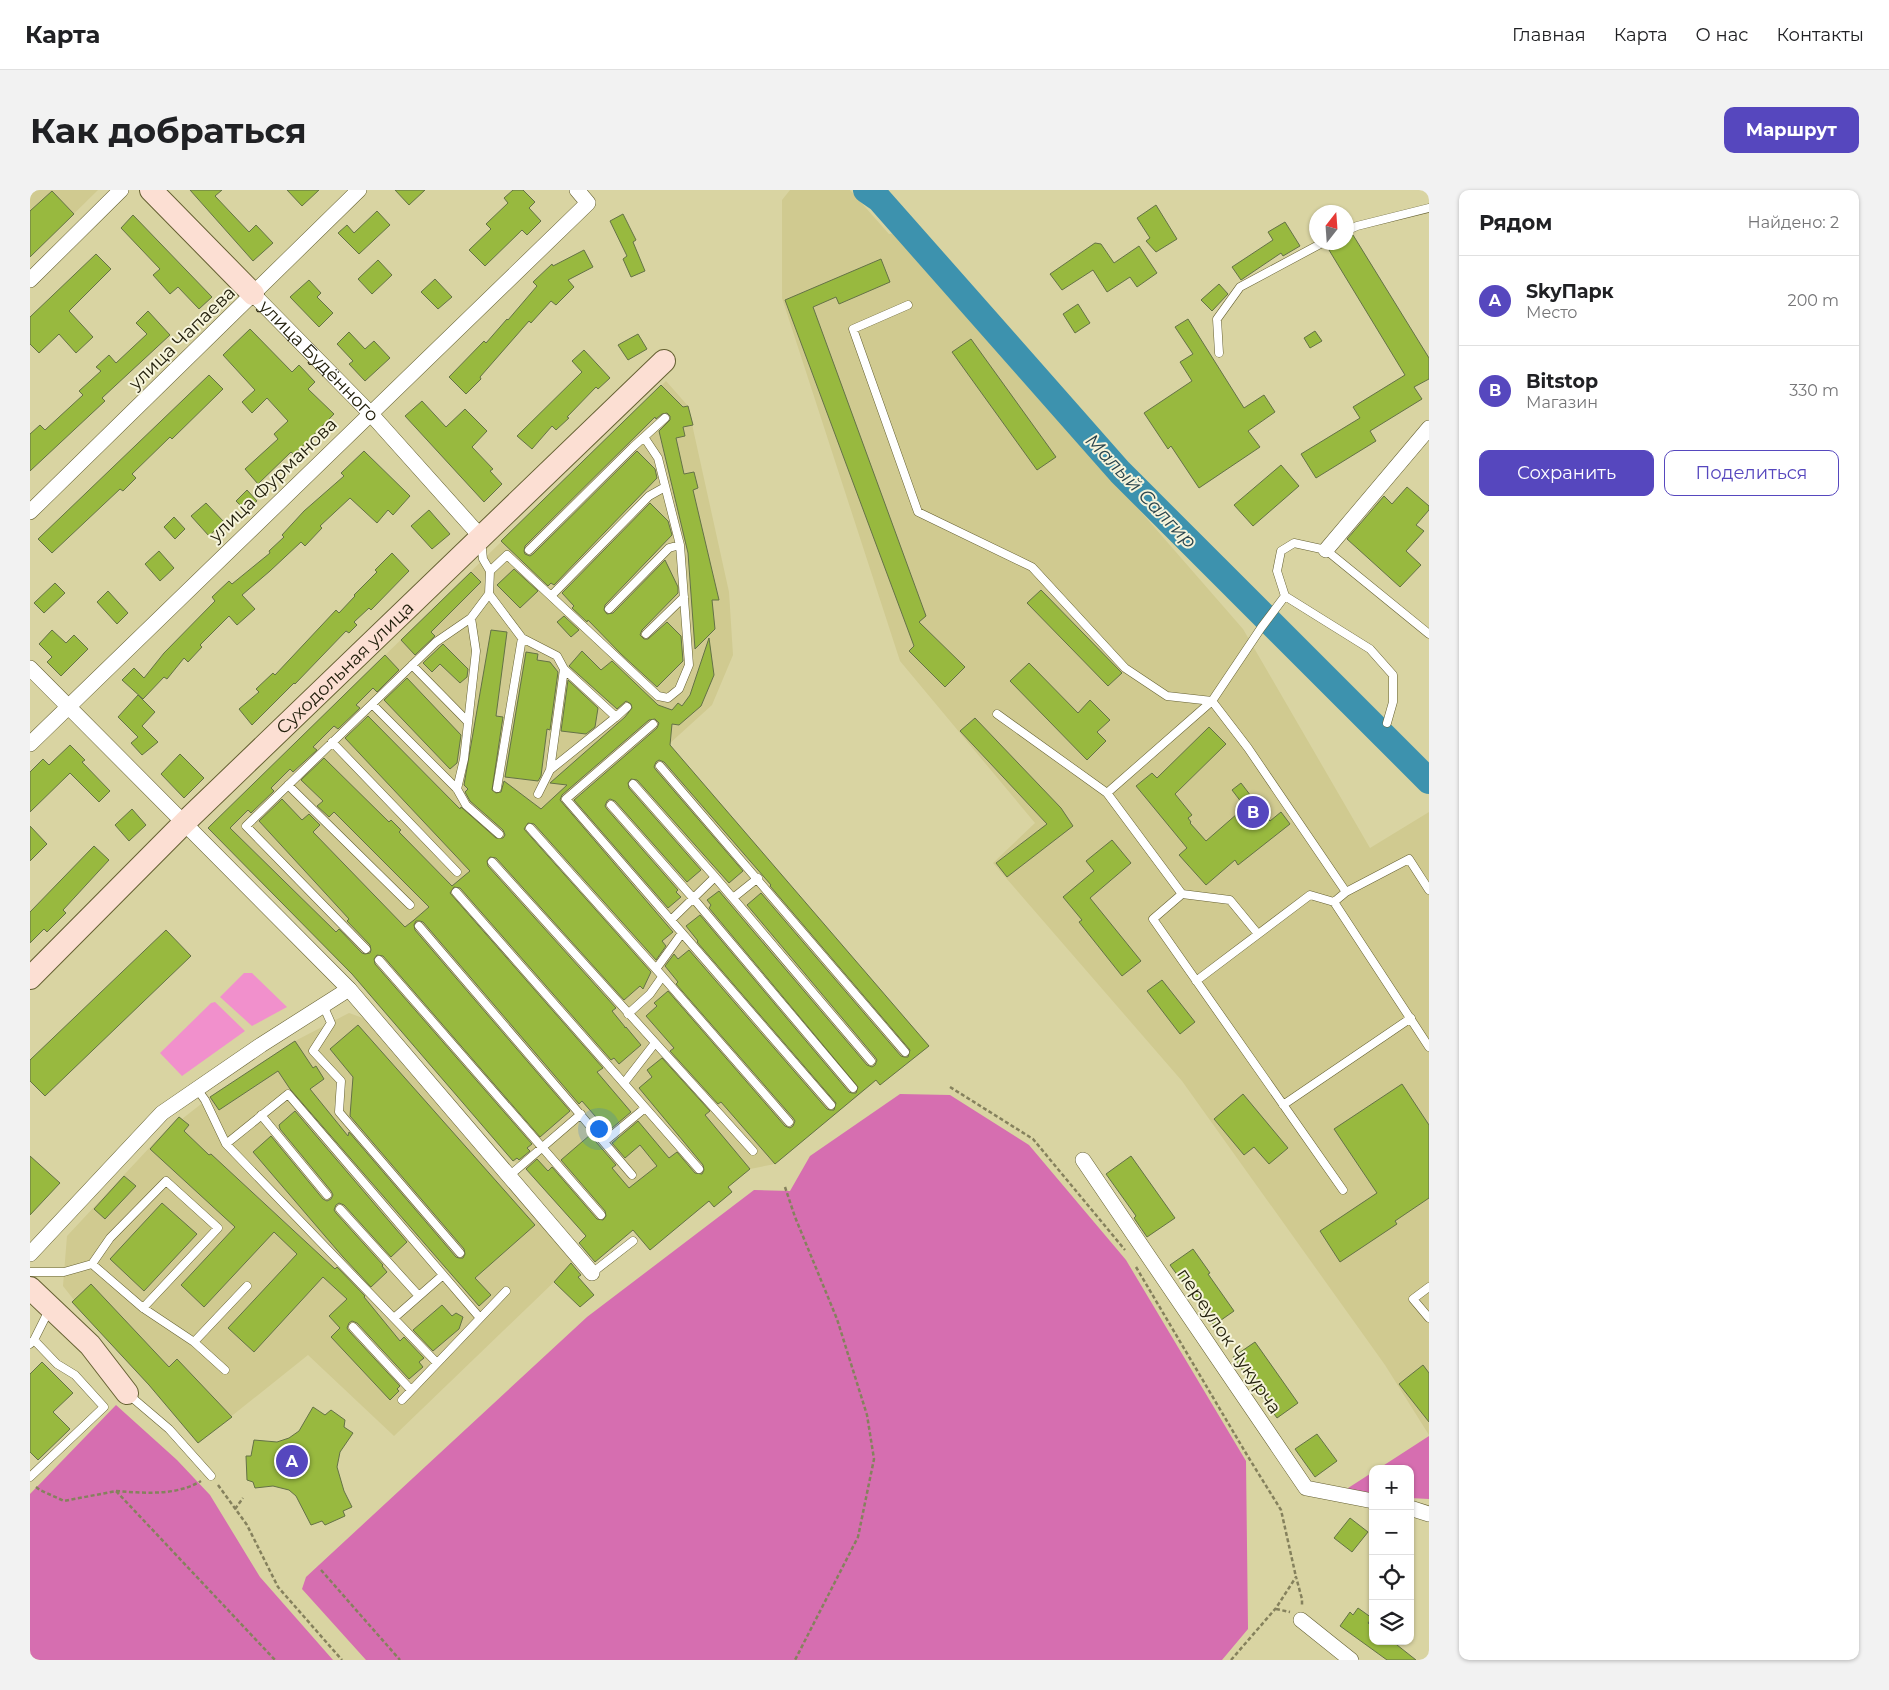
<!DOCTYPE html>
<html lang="ru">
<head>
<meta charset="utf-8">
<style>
	:root { --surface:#fff; --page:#f2f2f2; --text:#202124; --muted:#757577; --line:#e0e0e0; --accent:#5647be }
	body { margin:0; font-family:Montserrat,sans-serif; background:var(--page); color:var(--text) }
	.controls { position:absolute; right:15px; bottom:15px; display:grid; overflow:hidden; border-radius:10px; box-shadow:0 1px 4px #0004 }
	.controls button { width:45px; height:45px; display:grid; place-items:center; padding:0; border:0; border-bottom:1px solid var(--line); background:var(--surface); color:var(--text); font:25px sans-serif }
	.compass { position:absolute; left:1279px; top:15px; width:45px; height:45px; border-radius:50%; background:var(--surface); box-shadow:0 1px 4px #0004; rotate:17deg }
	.you { position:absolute; left:568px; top:938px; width:18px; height:18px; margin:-12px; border:4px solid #fff; border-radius:50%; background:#1a73e8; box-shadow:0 0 0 8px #1a73e833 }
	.badge { display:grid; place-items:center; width:32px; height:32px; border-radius:50%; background:var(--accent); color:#fff; font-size:16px; font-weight:700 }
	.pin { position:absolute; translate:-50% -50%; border:2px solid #fff; box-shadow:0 1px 5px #0006 }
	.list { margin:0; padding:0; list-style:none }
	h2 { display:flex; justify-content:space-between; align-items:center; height:65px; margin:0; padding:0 20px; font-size:21px }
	h2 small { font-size:16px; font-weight:400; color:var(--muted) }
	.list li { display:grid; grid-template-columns:32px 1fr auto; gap:15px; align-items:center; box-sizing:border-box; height:90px; padding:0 20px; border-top:1px solid var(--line) }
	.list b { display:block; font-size:19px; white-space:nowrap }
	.list p { margin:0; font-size:16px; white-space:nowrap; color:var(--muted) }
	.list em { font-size:16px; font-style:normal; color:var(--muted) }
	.actions { display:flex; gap:10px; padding:15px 20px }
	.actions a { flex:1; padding:11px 0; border:1px solid var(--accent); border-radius:10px; text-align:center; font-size:18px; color:var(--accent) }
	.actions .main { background:var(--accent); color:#fff }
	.icon { flex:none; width:28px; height:28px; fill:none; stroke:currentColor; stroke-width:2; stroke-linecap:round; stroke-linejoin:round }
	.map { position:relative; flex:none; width:1399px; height:1470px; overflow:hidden; border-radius:10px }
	header { display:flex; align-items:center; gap:30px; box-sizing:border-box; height:70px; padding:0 25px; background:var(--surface); border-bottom:1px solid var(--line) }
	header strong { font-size:24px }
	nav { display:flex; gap:28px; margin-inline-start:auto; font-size:18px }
	.intro { display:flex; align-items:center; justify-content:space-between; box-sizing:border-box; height:120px; padding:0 30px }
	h1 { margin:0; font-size:35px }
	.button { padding:12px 22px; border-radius:10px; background:var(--accent); color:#fff; font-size:18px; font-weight:700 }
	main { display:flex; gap:30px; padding:0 30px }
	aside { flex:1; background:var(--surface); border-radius:10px; box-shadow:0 1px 4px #0004 }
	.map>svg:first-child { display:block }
	.built { fill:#d0ca90 }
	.green { fill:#f190cc }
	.forest { fill:#d66eb0 }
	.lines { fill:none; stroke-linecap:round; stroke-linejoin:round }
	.river { stroke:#3d92ae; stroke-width:26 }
	.building { fill:#98b93f; stroke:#647246 }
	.lane-casing { stroke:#656032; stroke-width:9 }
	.street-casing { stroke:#656032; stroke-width:16 }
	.secondary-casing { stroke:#656032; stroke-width:24 }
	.path { stroke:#85815d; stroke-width:2.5; stroke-dasharray:4 2.5; stroke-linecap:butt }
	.lane { stroke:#fff; stroke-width:8 }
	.street { stroke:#fff; stroke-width:15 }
	.secondary { stroke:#fcdfd3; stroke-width:22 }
	.labels { text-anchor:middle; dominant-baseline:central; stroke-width:4; stroke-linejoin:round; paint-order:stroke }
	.street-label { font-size:18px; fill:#23200d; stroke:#f6f4db }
	.water-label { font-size:19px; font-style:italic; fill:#29444d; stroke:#f6f4db }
</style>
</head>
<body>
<header>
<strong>Карта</strong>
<nav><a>Главная</a><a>Карта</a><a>О нас</a><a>Контакты</a></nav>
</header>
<div class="intro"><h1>Как добраться</h1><a class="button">Маршрут</a></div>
<main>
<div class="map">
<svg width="1399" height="1470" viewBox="0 0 1399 1470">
	<rect width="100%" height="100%" fill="#d9d4a2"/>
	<path class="built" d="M0 0H68L0 67Z
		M760 0H820L859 44 868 43 1213 439 1340 658 1399 622V1245L1355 1175 1152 891 963 673 1005 633 870 471 752 108V10Z
		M636 191 658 216 699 402 703 465 682 515 639 554 899 856 850 895 846 891 745 974 720 979 698 997 702 1002 684 1017 679 1011 633 1023 556 1046 498 980 483 971 322 784 178 638Z
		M319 823 333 828 543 1072 524 1092 364 1246 278 1165 168 1253 119 1195 42 1112 44 1110 33 1096 37 1046 149 926 152 929 180 907 265 851Z"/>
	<path class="green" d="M214 783H222L257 817 222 836 190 807Z
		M185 812 215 841 152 886 130 863 181 813Z"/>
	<path class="forest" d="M870 904 920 905 999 955 1096 1070 1216 1271 1218 1439 1192 1470H336L272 1399 276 1387 557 1127 724 1000 760 1001 780 966Z
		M86 1215 147 1270 180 1305 230 1387 303 1470H0V1304Z
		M1399 1246V1309L1380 1308V1279H1348Z
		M1343 1282V1304L1315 1300Z"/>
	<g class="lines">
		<path class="river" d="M836 0 849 9 1090 282 1399 591"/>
	</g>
	<path class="building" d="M160 0H192L185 6 219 42 226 35 243 53 223 71Z
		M257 0H289L272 16Z
		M365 0H395L379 15Z
		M483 0H493L505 12 499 18 511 31 497 45 492 40 455 76 439 60 461 39 456 34 478 13 474 8Z
		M22 1 44 24 0 67V21Z
		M1126 15 1147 49 1126 62 1116 51 1120 48 1107 28Z
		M347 21 360 35 329 64 308 43 317 35 324 43Z
		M593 24 606 50 603 52 615 81 601 87 593 69 597 66 580 31Z
		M103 25 182 107 169 119 148 97 140 104 123 85 130 79 91 38Z
		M1255 32 1270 56 1253 66 1251 63 1211 90 1202 77 1243 50 1238 42Z
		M1323 45 1399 168V189L1384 197 1392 209 1340 241 1346 251 1286 288 1271 264 1330 228 1323 217 1375 185 1299 60 1311 52H1316V49Z
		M1065 53 1071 54 1084 73 1109 56 1127 83 1107 97 1100 87 1077 102 1063 80 1032 100 1020 84Z
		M554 60 563 77 538 90 544 97 526 115 521 111 501 133 499 131 450 187 451 189 436 204 419 187 454 151 456 153 477 129 478 130 507 96 503 92 522 74 523 76Z
		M66 64 81 79 39 121 63 147 46 163 29 144 9 163 0 154V127Z
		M851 69 860 92 809 114 806 107 783 117 896 426 889 432 935 477 915 497 879 461 884 456 755 110Z
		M348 70 362 85 342 104 328 89Z
		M405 89 422 107 408 119 391 102Z
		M279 90 291 103 287 107 303 123 289 137 260 107Z
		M1189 94 1198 104 1182 121 1171 110Z
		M1048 114 1060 133 1045 143 1033 124Z
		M118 121 140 145 72 208 75 211 0 281V244L10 235 15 240 53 205 49 201 71 181 66 177 79 165 86 173 117 144 106 133Z
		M1158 129 1214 218 1234 205 1245 222 1218 241 1230 257 1169 298 1141 256 1138 259 1114 223 1162 191 1150 172 1163 164 1145 137Z
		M220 139 262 182 269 175 285 192 278 199 304 224 264 265 261 262 228 294 215 279 248 249 244 244 258 231 237 208 222 223 212 212 225 200 193 165Z
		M1285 141 1292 151 1280 158 1274 148Z
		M319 142 335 159 344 151 360 168 335 191 319 174 323 171 307 154Z
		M608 144 617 159 598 170 588 155Z
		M941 149 1026 267 1007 280 922 162Z
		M554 160 580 188 568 199 566 197 537 227 539 228 526 240 522 236 502 259 487 246 552 182 542 171Z
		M179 185 193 199 142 249 140 247 102 284 106 288 93 301 90 299 22 363 8 349Z
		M631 195 653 217 658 216 663 235 653 237 655 246 646 248 654 284 664 282 668 298 663 300 689 410H682L685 439 665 459 658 363 629 241 640 230V226L637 223 632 224 626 229 625 227 495 356 494 361 495 364 500 366 503 364 607 261 625 279 627 288 524 395 521 393 518 396 471 351Z
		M392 211 416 237 435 219 457 241 442 257 463 279 460 281 472 294 454 312 375 226Z
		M334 261 380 306 363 325 358 320 347 333 320 308 290 336 292 338 275 356 271 352 240 381 212 405 225 419 207 435 199 426 170 455 172 457 158 472 154 468 137 489 134 487 113 509 92 490 104 478 114 488 134 463 185 411 182 407 199 391 202 394 240 363 239 361 254 347 252 345 274 321 314 286 311 283Z
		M1251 275 1269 296 1223 336 1204 315Z
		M1377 297 1399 316V320L1386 335 1394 341 1376 361 1391 375 1370 397 1317 349 1354 306 1362 314Z
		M217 300 227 311 216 321 206 311Z
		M176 313 194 332 179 346 161 326Z
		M620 313 638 331 642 345 575 415 574 420 577 424 583 423 635 370 648 397V403L612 440 610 445 614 449H618L637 432 651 446 653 471 627 497 591 464 558 430 557 432 542 418 544 416 532 403Z
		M399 320 420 344 402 359 381 336Z
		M144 327 155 339 145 349 134 337Z
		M129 361 144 378 130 391 115 374Z
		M362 363 379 381 341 420 339 418 324 432 327 435 319 443 316 441 265 494 264 493 222 535 209 519 229 502 226 499 243 483 245 485 306 420 309 423 325 406 324 405 347 382 345 380Z
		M484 379 508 401 490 418 467 395Z
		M441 382 451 392 401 442 405 446 385 465 371 450Z
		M25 393 35 403 14 423 4 413Z
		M1011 400 1092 483 1078 496 997 413Z
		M78 401 98 423 87 434 67 412Z
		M534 426 549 440 541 447 527 432Z
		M22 440 36 453 44 445 58 459 31 486 17 472 22 467 9 454Z
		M461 440 477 442 466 526 473 527 462 600 466 603 471 602 474 591 511 619 537 595 520 593 595 527 602 518 601 514 596 511 587 519 539 476 552 461 571 480 582 471 628 515 642 520 648 513 652 516 660 505 679 448 684 485 671 516 649 535 642 534 640 555 899 856 850 895 846 890 745 974 691 912 688 914 640 861 644 858 616 826 627 816 624 813 638 801 755 936 760 938 763 936 765 931 763 928 646 794 648 792 635 776 644 764 648 769 659 760 797 919 800 920H804L806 913 667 752 668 751 656 736 670 725 819 902 822 903H826L828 897 679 718 681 715 677 710 689 701 837 875 842 877 845 875 847 870 845 867 717 715 731 703 871 866 874 867H878L880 860 740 696 741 695 634 572 629 570 626 572 624 577 626 580 713 681 699 693 607 590 601 589 598 593 599 598 671 680 657 692 585 611 580 609 577 611 575 616 577 619 648 700 646 702 651 707 638 718 544 610 627 538 629 533 625 529 619 530 532 605 530 610 643 742 632 751 636 756 626 770 504 634 498 633 494 639 621 782 613 799 610 796 594 810 466 668 460 667 457 671 458 676 586 818 582 821 595 837V838L596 837 611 855 589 874 584 868 581 870 430 698 424 697 420 703 573 878 567 882 601 922 575 944 569 937 572 934 552 911 549 914 393 732 390 731H386L384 735 385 740 540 921 510 947 353 766 347 765 344 769 345 774 502 954 497 958 500 961 489 970 487 968 483 971 322 784 178 638 355 465 369 480 347 502 343 498 326 515 330 518 308 539 304 536 283 557 287 560 263 582 260 579 241 598 244 601 221 623 218 620 200 638 306 742 309 739 332 763 335 764 340 763 341 760 340 755 317 731 319 729 229 631 252 609 272 630 279 624 290 635 283 642 375 737 384 730 399 717 304 622 299 627 287 616 293 611 271 590 294 568 359 632 361 630 371 640 369 642 422 696 440 681 315 548 338 526 430 619 431 617 466 648H473L475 645 473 640 440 611 435 602 438 599 434 595Z
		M413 454 438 479 437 487 430 493 410 474 402 482 393 473Z
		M496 462 508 464 507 470 520 472 528 482 520 540 517 539 511 586 508 591 475 587Z
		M999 473 1048 523 1060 510 1080 530 1067 542 1076 551 1057 570 980 491Z
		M377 488 431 545 427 573 420 579 354 510Z
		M538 490 568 518 565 537 556 544 531 541Z
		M108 505 125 522 112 536 128 552 112 565 101 553 108 547 88 527Z
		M945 528 1031 618 1043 636 977 687 966 673 1017 634 930 541Z
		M1179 537 1196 554 1145 604 1162 625 1158 628 1161 632 1160 633 1176 651 1215 617 1202 600 1211 593 1240 631 1251 622 1260 634 1208 675 1205 670 1176 695 1149 665 1157 658 1106 596 1122 583 1127 588Z
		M40 555 55 570 52 572 80 601 69 612 40 583 0 622V582L13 569 19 575Z
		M150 564 174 588 154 608 131 584Z
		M102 619 116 635 99 651 85 635Z
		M0 636 17 654 0 671Z
		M1082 650 1101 673 1060 708 1111 771 1092 786 1049 732 1052 730 1033 707 1064 681 1056 671Z
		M64 656 79 670 33 720 36 723 17 742 14 739 0 753V722Z
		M136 740 161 766 15 906 0 891V870Z
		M1132 790 1165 832 1150 844 1117 801Z
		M328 835 505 1035 445 1088 461 1105 449 1116 260 899 248 881 189 920 180 907 265 851 283 878 286 876 294 889 280 899 318 946 319 942 426 1067 429 1068H433L435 1064 434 1059 320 926 323 887 300 859Z
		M632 868 680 921 675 925 720 979 698 997 702 1002 684 1017 679 1011 620 1060 603 1040 565 1072 549 1053 556 1046 496 979 507 969 518 981 522 977 567 1029 573 1030 576 1026 575 1021 531 970 560 945 586 975 582 978 599 998 627 976 610 955 595 968 582 953 608 931 639 968 647 962 665 983 672 984 674 980 673 975 609 898 622 887 617 880Z
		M1372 894 1399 935V1008L1365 1031 1367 1034 1310 1072 1290 1041 1347 1003 1304 939Z
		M1213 904 1258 958 1239 974 1224 957 1214 965 1184 929Z
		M265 921 377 1052 361 1067 314 1015 309 1013 306 1015 304 1020 306 1023 353 1075 352 1076 357 1082 341 1097 313 1067 223 962 241 946 293 1009 297 1011 301 1009 303 1005 301 1001 250 939 249 935Z
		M149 927 159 935 154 941 179 965 181 964 305 1079 307 1077 335 1106 334 1107 370 1151 374 1147 394 1168 389 1172 393 1177 379 1189 327 1133 322 1131 319 1133 317 1138 319 1141 370 1196 367 1199 369 1201 360 1210 301 1147 310 1138 299 1126 317 1109 293 1087 224 1162 198 1138 267 1064 244 1042 174 1117 151 1095 205 1037 120 959Z
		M0 966 30 993 0 1025Z
		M1101 966 1145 1028 1117 1047 1104 1028 1106 1026 1076 984Z
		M94 986 106 996 75 1029 64 1019Z
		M132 1013 167 1044 114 1101 80 1069Z
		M1163 1059 1180 1083 1178 1084 1204 1121 1184 1135 1140 1075Z
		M541 1073 551 1085 548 1087 564 1105 550 1117 524 1092Z
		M61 1094 139 1177 147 1169 202 1227 168 1253 119 1195 42 1112Z
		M412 1115 422 1126 426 1123 433 1127 429 1139 403 1161 383 1140Z
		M1225 1152 1268 1213 1247 1228 1203 1167Z
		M12 1172 43 1203 23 1222 40 1239 8 1270 0 1262V1184Z
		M1393 1175 1399 1183V1232L1369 1194Z
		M283 1217 295 1225 301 1220 315 1230 314 1237 323 1243 310 1262 307 1277 314 1301 322 1317 313 1321 315 1326 295 1335 292 1331 281 1335 266 1306 259 1300 243 1296 225 1298 223 1292 217 1290 216 1266H221L224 1250 247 1252 259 1248 269 1241Z
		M1287 1244 1307 1271 1285 1287 1265 1259Z
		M1320 1328 1338 1342 1322 1362 1304 1348Z
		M1328 1418 1342 1428 1338 1433 1343 1437V1451H1362L1386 1470H1357L1310 1436 1320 1422 1323 1425Z"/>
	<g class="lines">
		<defs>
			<path id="lane" d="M1316 41 1327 36 1399 18
				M878 115 823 139 888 322 1002 377 1095 478 1137 506 1182 511 1231 438 1255 406 1247 381 1251 361 1264 353 1296 360 1399 444
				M1189 163 1187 129 1210 97 1294 52
				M499 360 603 257 635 228
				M460 381 477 365 628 506 638 508 649 499 659 475 650 355 628 268 614 247
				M459 404 492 448 527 466 534 479 586 527 597 517
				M521 406 619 306 635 297
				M1255 406 1340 459 1363 485V512L1357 533
				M579 419 639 358 650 355
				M616 444 654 407
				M382 475 438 532
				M342 514 427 599 436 615 469 644
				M967 524 1077 603 1152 704 1123 729 1313 1000
				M623 534 536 609 801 915
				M302 552 427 682
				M630 576 875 862
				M520 580 534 479
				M603 594 685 687 841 871
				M258 595 380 715
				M467 598 492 448
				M427 599 434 569 446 461 441 428
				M1077 603 1182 511 1218 558 1316 702 1304 712
				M508 604 520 580 586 527
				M581 615 663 708 823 898
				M500 638 626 779 759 932
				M462 672 723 961
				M426 702 669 979
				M1316 702 1379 669 1399 700
				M1152 704 1200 710 1228 744
				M703 708 728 688
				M641 730 685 687
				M389 736 602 985
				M336 759 216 636 406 452 441 428 459 404 460 381 453 369 451 351
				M349 770 571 1025
				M626 779 652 743
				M1166 791 1280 705 1304 712 1399 857
				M293 815 301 833 283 861 311 891 309 922 430 1063
				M598 824 620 804 632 787
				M594 893 625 853
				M167 899 175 910 196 954 407 1173
				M1253 915 1381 828
				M231 925 297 1005
				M574 952 615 918
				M196 954 258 904 450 1128
				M479 986 551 924
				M310 1019 389 1106
				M62 1074 80 1048 136 991 188 1038 113 1118
				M0 1082H34L62 1074 113 1118 164 1152 195 1180
				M562 1083 603 1051
				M1399 1097 1383 1109 1399 1128
				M364 1128 413 1085
				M323 1137 381 1200
				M4 1150 19 1120
				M164 1152 217 1096
				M0 1154 4 1150 27 1174 45 1185 74 1217 0 1287
				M99 1205 139 1239 181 1286
				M372 1210 476 1101"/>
			<g id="street">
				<path d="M0 90 91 0"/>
				<path id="s1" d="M223 104 340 223 451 347"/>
				<path d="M0 322 329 0"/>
				<path d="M1296 360 1399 238"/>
				<path d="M0 478 319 799 562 1083"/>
				<path d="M0 554 558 13 547 0"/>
				<path d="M1053 970 1276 1298 1343 1311"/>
				<path d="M0 1064 132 923 231 855 319 799"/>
				<path d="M1380 1318 1399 1324"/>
				<path d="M1271 1430 1321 1470"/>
			</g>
			<g id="secondary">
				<path d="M121 0 223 104"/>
				<path id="s2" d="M0 788 155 632 634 171"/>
				<path d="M0 1098 60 1155 97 1203"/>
			</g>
		</defs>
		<use href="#lane" class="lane-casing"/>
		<use href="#street" class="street-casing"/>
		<use href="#secondary" class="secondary-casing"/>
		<path class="path" d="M920 897 1003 949 1095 1060
			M755 997 765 1027 807 1129 837 1225 844 1269 828 1347 765 1470
			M1106 1077 1217 1265 1251 1320 1266 1387
			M188 1295 217 1335 248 1397 312 1470
			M6 1297 10 1300 34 1311 86 1301 245 1470
			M86 1301C115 1303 146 1306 171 1291
			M205 1319 213 1308
			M291 1380 370 1470
			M1246 1419 1260 1422
			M1201 1470 1246 1418 1266 1387 1272 1409V1416"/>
		<use href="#lane" class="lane"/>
		<use href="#street" class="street"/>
		<use href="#secondary" class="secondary"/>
	</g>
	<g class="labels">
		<g class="street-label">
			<text transform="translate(152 148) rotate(-44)">улица Чапаева</text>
			<text stroke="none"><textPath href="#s1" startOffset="94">улица Будённого</textPath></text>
			<text transform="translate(243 290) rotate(-44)">улица Фурманова</text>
			<text stroke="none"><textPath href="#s2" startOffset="442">Суходольная улица</textPath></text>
			<text transform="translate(1199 1151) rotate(56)">переулок Чукурча</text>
		</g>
		<g class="water-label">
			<text transform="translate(1111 301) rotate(46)">Малый Салгир</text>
		</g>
	</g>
</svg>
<div class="controls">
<button>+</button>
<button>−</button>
<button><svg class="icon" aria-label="locate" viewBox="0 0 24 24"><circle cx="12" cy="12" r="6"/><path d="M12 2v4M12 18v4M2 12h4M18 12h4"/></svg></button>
<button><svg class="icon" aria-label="layers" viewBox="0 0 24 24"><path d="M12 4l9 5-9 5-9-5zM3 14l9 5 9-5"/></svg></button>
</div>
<svg class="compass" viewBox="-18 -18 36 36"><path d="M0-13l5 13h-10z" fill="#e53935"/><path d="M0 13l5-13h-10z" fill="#757577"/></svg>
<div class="you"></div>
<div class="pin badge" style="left:262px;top:1271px">A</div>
<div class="pin badge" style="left:1223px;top:622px">B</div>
</div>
<aside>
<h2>Рядом<small>Найдено: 2</small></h2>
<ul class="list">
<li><span class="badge">A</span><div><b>SkyПарк</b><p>Место</p></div><em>200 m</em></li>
<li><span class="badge">B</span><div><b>Bitstop</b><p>Магазин</p></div><em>330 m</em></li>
</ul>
<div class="actions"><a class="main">Сохранить</a><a>Поделиться</a></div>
</aside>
</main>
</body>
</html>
